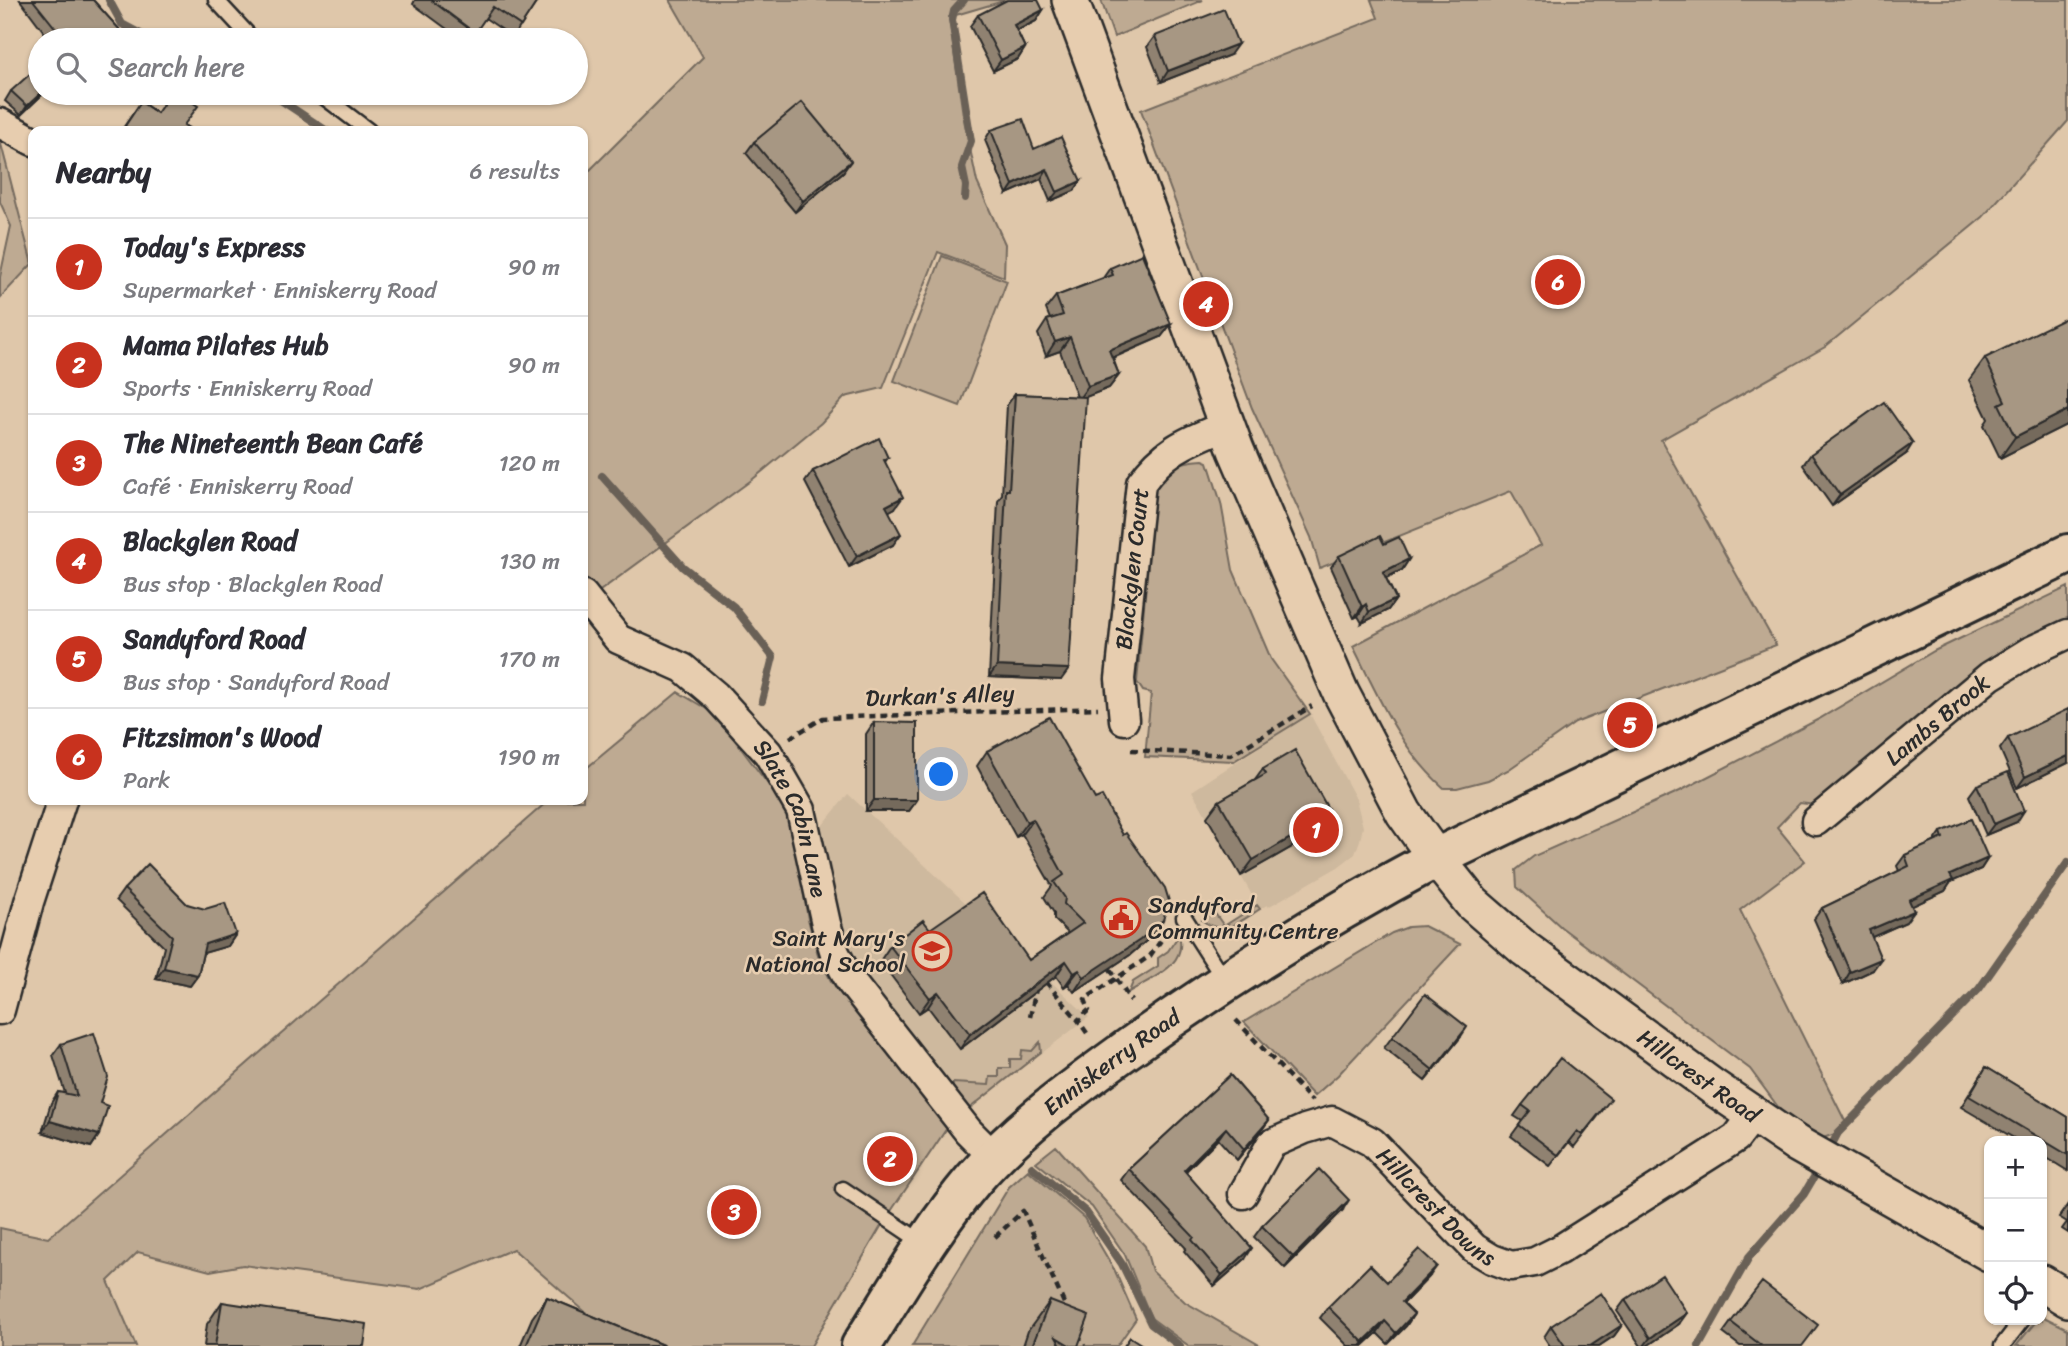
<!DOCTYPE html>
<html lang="en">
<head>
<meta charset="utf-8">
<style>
	:root { --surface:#fff; --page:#f7f7f7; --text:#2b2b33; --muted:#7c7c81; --line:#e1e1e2; --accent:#c8321e }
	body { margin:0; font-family:Sriracha,sans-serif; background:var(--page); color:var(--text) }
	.controls { position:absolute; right:21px; bottom:21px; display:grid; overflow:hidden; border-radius:14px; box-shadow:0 2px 5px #0004 }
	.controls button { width:63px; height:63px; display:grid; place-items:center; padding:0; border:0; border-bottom:2px solid var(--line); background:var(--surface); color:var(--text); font:35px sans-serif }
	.you { position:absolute; left:942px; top:775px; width:24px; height:24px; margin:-18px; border:5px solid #fff; border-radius:50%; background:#1a73e8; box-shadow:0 0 0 10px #1a73e833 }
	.badge { display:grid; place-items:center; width:46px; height:46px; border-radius:50%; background:var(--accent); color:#fff; font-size:23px; font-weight:700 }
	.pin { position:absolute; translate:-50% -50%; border:4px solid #fff; box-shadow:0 2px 7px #0006 }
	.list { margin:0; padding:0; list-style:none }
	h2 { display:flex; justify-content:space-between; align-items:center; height:91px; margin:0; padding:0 28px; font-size:30px }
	h2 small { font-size:23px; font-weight:400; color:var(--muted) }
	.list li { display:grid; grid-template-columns:46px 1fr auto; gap:21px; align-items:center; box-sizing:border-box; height:98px; padding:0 28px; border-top:2px solid var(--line) }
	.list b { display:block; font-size:26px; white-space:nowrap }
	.list p { margin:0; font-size:23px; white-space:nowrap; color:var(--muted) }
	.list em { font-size:23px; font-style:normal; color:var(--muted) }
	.icon { flex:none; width:38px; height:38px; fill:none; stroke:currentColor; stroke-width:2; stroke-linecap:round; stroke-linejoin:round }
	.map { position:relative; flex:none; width:2068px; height:1346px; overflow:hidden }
	.search { position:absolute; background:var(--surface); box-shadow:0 2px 5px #0004; left:28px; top:28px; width:560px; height:77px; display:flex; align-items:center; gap:18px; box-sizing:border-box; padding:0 24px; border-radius:38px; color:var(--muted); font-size:26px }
	.panel { position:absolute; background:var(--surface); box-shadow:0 2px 5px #0004; left:28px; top:126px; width:560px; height:679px; border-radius:14px }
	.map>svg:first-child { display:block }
	.built { fill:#ceb99e }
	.green { fill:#beaa92; stroke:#746a5e; stroke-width:2 }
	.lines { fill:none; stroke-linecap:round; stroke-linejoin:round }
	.stream { stroke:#696057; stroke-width:8 }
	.service-casing { stroke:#2b2b2b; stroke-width:19 }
	.minor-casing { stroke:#2b2b2b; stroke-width:33 }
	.tertiary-casing { stroke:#2b2b2b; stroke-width:40 }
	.secondary-casing { stroke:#2b2b2b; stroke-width:44 }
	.path { stroke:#2b2b2b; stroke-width:4.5; stroke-dasharray:7 5; stroke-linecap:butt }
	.service { stroke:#e7cdaf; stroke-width:14 }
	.minor { stroke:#e7cdaf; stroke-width:28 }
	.tertiary { stroke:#e7cdaf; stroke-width:35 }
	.secondary { stroke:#e7cdaf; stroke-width:38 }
	.wall { fill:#908271; stroke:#2b2b2b; stroke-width:2 }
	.shaded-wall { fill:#756a5c; stroke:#2b2b2b; stroke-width:2 }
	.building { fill:#a79783; stroke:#2b2b2b; stroke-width:2 }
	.labels { text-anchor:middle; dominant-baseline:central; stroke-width:5; stroke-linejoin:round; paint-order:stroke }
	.street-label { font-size:23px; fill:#2b2b2b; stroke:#e7cdaf }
	.poi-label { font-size:23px; fill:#2b2b2b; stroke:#e7cdaf; text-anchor:start }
</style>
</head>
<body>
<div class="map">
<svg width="2068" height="1346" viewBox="0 0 2068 1346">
	<rect width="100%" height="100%" fill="#dfc7aa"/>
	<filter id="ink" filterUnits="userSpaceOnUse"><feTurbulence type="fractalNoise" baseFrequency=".0143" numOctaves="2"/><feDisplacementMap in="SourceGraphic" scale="14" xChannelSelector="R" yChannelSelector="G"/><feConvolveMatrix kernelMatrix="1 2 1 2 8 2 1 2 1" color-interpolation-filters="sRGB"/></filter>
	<g filter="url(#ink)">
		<path class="built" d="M1310 714 1356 799 1363 827 1360 840 1355 854 1338 867 1268 907 1267 905 1260 909 1192 791Z
			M848 794 1089 1017 970 1108 966 1109 849 959 818 831Z"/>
		<path class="green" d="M670 0H1007L949 17 963 115 977 182 1005 244 1004 277 938 252 883 388 845 397 821 423 753 479 597 593 583 575V177L703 57Z
			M1101 0H1203L1114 37Z
			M1371 0H2068V121L1983 217 1825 347 1661 440 1776 645 1575 723 1508 770 1488 780 1457 788H1444C1400 749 1379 698 1353 646L1541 545 1511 491 1320 568 1311 537 1252 408 1141 110 1378 18Z
			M0 140 32 264 0 298V277L11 226 0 202Z
			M942 256 1007 281 960 406 894 381Z
			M1203 460 1208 462 1221 503 1233 570 1271 659 1310 714 1234 761 1145 757 1151 693 1143 691 1137 682 1155 488C1165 466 1180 461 1203 460Z
			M2068 587V620L2009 648 1975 670 1815 805 1800 803 1777 827 1805 861 1740 910 1847 1125 1838 1133 1820 1139 1787 1119 1750 1069 1561 927 1517 887 1516 870 1534 856 1680 791 1819 719 1934 651Z
			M678 692 715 714 783 804 794 836 808 919 818 955 831 981 949 1125 883 1223 811 1346H657L590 1316 513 1249 420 1289 243 1265 210 1271 138 1252 108 1281 136 1346H0V1228L48 1238 549 800H583V771Z
			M1257 905 1260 909C1241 921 1223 938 1202 920L1214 912 1224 926Z
			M1424 926 1460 944 1338 1075 1314 1096 1244 1022 1392 933 1408 927Z
			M1179 935C1188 966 1151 978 1129 992L1133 982 1158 966V958L1168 951Z
			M1040 1042 1041 1052 970 1108 966 1109 952 1093 953 1083 989 1085 990 1077H999V1068H1010V1059H1021L1022 1050 1032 1051Z
			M1056 1146 1145 1246 1152 1271 1185 1302 1261 1346H1189L1151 1318 1125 1255 1092 1207 1036 1162Z
			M1028 1170 1084 1218 1115 1271 1136 1319 1117 1346H912L1009 1187Z
			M2042 1316 2068 1329V1346H2016L2037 1320H2042Z"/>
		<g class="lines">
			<path class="stream" d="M109 0 122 24 152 40
				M964 0 954 11 952 20 971 141 962 167 966 186 965 198
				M270 93 327 131
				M602 476 683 567 734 607 773 657 762 701
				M1828 1152 1838 1133 1979 989 2068 862
				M1032 1167 1086 1212 1122 1264 1151 1324 1180 1346
				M1699 1346 1749 1257 1804 1194 1820 1167"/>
			<defs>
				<path id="service" d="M216 0 253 40
					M319 93 369 131
					M1184 917 1225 981
					M843 1189 923 1243
					M2002 1346 2022 1320"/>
				<g id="minor">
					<path d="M0 123 33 141"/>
					<path id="s1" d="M583 595 618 639 683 668 715 695 768 753 801 810 826 924 835 953 850 981 968 1131 994 1157"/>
					<path id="s2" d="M1124 720 1120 679 1141 483C1166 448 1189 441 1227 425"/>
					<path id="s3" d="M1816 821 1990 676 2029 652 2068 634"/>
					<path d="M0 1010 29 902 62 800"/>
					<path id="s4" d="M1243 1194 1271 1144 1305 1129 1332 1121 1372 1142 1474 1248 1492 1259 1511 1266 1535 1262 1559 1250 1736 1138 1753 1116"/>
				</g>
				<g id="tertiary">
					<path id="s5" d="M1070 0 1236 450 1341 693 1404 813 1436 858 1472 903 1525 949 1713 1087 1797 1144 1989 1253"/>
					<path d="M2042 1283 2068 1299"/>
				</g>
				<g id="secondary">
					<path id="s6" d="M861 1346C897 1290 930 1231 973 1180 1017 1129 1072 1089 1126 1050 1224 980 1329 915 1436 858L2068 554"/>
				</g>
			</defs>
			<use href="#service" class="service-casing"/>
			<use href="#minor" class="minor-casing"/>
			<use href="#tertiary" class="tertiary-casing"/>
			<use href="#secondary" class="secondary-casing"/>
			<path class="path" d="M790 738 823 718 1098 708
				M1131 750 1231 755 1312 706
				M1110 969 1131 1001
				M1046 982 1078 1020
				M1030 1017 1036 989
				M1236 1020 1312 1101
				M1087 1033 1078 1020 1089 1010 1085 999 1150 956 1169 929
				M995 1237 1023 1211 1067 1310
				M1078 1334 1084 1346"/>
			<use href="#service" class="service"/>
			<use href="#minor" class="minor"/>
			<use href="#tertiary" class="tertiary"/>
			<use href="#secondary" class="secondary"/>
		</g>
		<path class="wall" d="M20 0H93L129 40H50Z
			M415 0H531L536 3 513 37 485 18 469 40H462L413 4Z
			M1043 10 1036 21 1017 31 1025 48 1018 59 993 71 970 26 978 15Z
			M1155 36 1230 55 1161 82 1147 47Z
			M11 91 40 93H44L21 115 5 101Z
			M105 93H120L114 100Z
			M141 102 157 113 184 125 193 131H121Z
			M991 130 1034 149 1074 191 1050 201 1041 179 1007 194 985 140Z
			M754 142 843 172 795 212 746 153Z
			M1110 268 1171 324 1161 337 1113 358 1119 375 1109 388 1085 397 1061 680 989 677 998 501 1002 495 1007 405 1015 394 1077 397 1060 351 1046 356 1038 334 1047 320 1050 319 1046 309 1056 296 1103 278Z
			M1985 358 2068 424 2000 458 1984 425 1988 419 1969 380Z
			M1811 454H1906L1832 506 1803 465Z
			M888 458 885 462 895 508 889 511 893 545 849 567 805 482 813 471Z
			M1384 544 1409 559 1402 570 1386 578 1396 599 1388 610 1362 623 1358 616 1354 618 1331 567 1339 556Z
			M874 722 917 800 909 811H866V734Z
			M2008 738 2068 763 2017 788 2000 749Z
			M987 751 1153 935 1130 955 1074 992 1068 984 1064 987 1056 976 960 1049 928 1007 919 1013 880 961 890 946 930 929 1029 960 1068 933 1054 919V913L1044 897 1052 886 1022 834 1016 837 977 766Z
			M1263 769 1331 814 1320 831 1241 876 1207 817 1219 801 1255 780Z
			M1977 785 2017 822 1986 835 1969 796Z
			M1941 832 1988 858 1981 869 1951 882 1945 891 1912 906 1906 922 1872 937 1873 970 1843 984 1814 919 1822 908 1899 871 1897 866 1905 855 1934 842Z
			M124 889 187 904 236 934 228 946 203 953 198 975 190 986 156 979 164 947 116 900Z
			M1392 1037 1460 1038 1425 1081 1384 1048Z
			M61 1044 100 1103 99 1135 91 1147 42 1132 51 1103 58 1092 65 1093 53 1055Z
			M1986 1067 2068 1117V1171L2042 1155V1141H2019L1961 1107Z
			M1230 1075 1269 1120 1261 1131 1237 1160 1218 1139 1185 1172 1245 1259 1214 1286 1184 1251 1186 1248 1121 1180 1129 1169Z
			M1522 1105 1603 1110 1574 1147 1569 1142 1550 1166 1511 1136 1522 1121 1514 1116Z
			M2068 1204V1233L2062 1229 2067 1222 2059 1217Z
			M1342 1211 1285 1268 1254 1237 1262 1226Z
			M1429 1277 1403 1304 1414 1314 1406 1326 1388 1344 1377 1333 1363 1346H1348L1320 1318 1328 1307 1387 1282Z
			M547 1297 665 1346H520L532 1318Z
			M1625 1300 1679 1324 1647 1346H1641L1617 1311Z
			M1050 1301 1078 1346H1023L1028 1331Z
			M222 1302 364 1346H204L207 1324Z
			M1731 1322 1802 1346H1740L1723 1333Z
			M1622 1325 1614 1336 1599 1346H1550L1544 1337 1551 1326Z"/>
		<path class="shaded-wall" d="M1043 10 1036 21 1006 36 1014 25Z
			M1238 44 1230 55 1161 82 1168 71Z
			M1025 48 1018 59 993 71 1001 60Z
			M41 93H44L21 115 27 106Z
			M851 161 843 172 795 212 803 201Z
			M1047 169 1041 179 1007 194 1013 185Z
			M1081 181 1074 191 1050 201 1057 192Z
			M1171 324 1161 337 1100 363 1109 350Z
			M1070 337 1060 351 1046 356 1055 342Z
			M1119 375 1109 388 1078 400 1088 386Z
			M2068 410V424L2000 458 2015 437Z
			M1913 443 1906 454 1832 506 1840 495Z
			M903 497 895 508 879 517 886 506Z
			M901 534 893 545 849 567 857 556Z
			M1409 559 1402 570 1375 583 1383 572Z
			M1396 599 1388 610 1362 623 1369 612Z
			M1366 604 1358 616 1354 618 1362 607Z
			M997 666 1069 669 1061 680 989 677Z
			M2068 756V763L2017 788 2025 777Z
			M874 800H917L909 811H866Z
			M2024 811 2017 822 1986 835 1994 824Z
			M1331 814 1320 831 1241 876 1253 860Z
			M1033 819 1022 834 1016 837 1027 822Z
			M1988 858 1981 869 1951 882 1945 891 1902 911 1909 900 1950 875Z
			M1914 911 1906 922 1861 942 1869 930Z
			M1163 920 1153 935 1130 955 1074 992 1084 977Z
			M236 934 228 946 197 955 205 944Z
			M1881 959 1873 970 1843 984 1850 972Z
			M1066 961 1056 976 960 1049 970 1034Z
			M164 968 198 975 190 986 156 979Z
			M1079 970 1068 984 1064 987 1074 973Z
			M938 992 928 1007 919 1013 930 998Z
			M1467 1027 1460 1038 1425 1081 1433 1070Z
			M1269 1120 1261 1131 1237 1160 1244 1149Z
			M50 1121 99 1135 91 1147 42 1132Z
			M1226 1128 1218 1139 1176 1181 1184 1170Z
			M1349 1200 1342 1211 1285 1268 1293 1257Z
			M1252 1248 1245 1259 1214 1286 1222 1275Z
			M1437 1266 1429 1277 1394 1313 1402 1302Z
			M1687 1313 1679 1324 1647 1346H1644L1650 1338Z
			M1414 1314 1406 1326 1388 1344 1396 1333Z
			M1385 1321 1377 1333 1363 1346H1361Z
			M1622 1325 1614 1336 1599 1346H1590Z"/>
		<path class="building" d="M33 0H93L129 40H65Z
			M431 0H531L536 3 521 26 493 7 475 33Z
			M1007 0H1038L1043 10 1014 25 1025 48 1001 60 978 15Z
			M1224 9 1238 44 1168 71 1155 36Z
			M40 65 41 93 27 106 11 91Z
			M171 93H178L198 106 184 125 193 131H132L125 126 141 102 157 113Z
			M802 102 851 161 803 201 754 142Z
			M1023 119 1034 149 1061 137 1081 181 1057 192 1047 169 1013 185 991 130Z
			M1142 254 1171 324 1109 350 1119 375 1088 386 1070 337 1055 342 1047 320 1063 315 1056 296 1113 275 1110 268Z
			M2068 317V410L2015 437 1999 404 2005 401 1985 358Z
			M1015 394 1086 397 1069 669 997 666 1006 490H1009Z
			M1884 402 1913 443 1840 495 1811 454Z
			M879 438 888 458 884 460 903 497 886 506 901 534 857 556 813 471Z
			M1380 536 1384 544 1399 537 1409 559 1383 572 1396 599 1369 612 1366 604 1362 607 1339 556Z
			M2068 709V756L2025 777 2008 738Z
			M1049 717 1095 799 1102 796 1123 835 1126 833 1165 888 1169 901 1163 920 1140 940 1084 977 1079 970 1074 973 1066 961 970 1034 938 992 930 998 890 946 923 920 930 929 982 893 1029 960 1083 923 1064 904 1065 898 1054 882 1064 875 1033 819 1027 822 987 751Z
			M874 722 917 723V800H874Z
			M1295 750 1331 814 1253 860 1219 801 1266 774 1263 769Z
			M2008 772 2024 811 1994 824 1977 785Z
			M1971 819 1988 858 1950 875 1953 880 1909 900 1914 911 1869 930 1881 959 1850 972 1822 908 1909 866 1905 855 1943 838 1941 832Z
			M148 864 187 904 205 909 225 903 236 934 205 944 198 975 164 968 172 936 124 889Z
			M1425 994 1467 1027 1433 1070 1392 1037Z
			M94 1033 108 1077 100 1103 108 1106 99 1135 50 1121 58 1092 77 1096 61 1044Z
			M1560 1058 1611 1099 1582 1135 1577 1131 1558 1155 1519 1125 1530 1111 1522 1105Z
			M1986 1067 2068 1117V1155L1969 1096Z
			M1230 1075 1269 1120 1244 1149 1226 1128 1184 1170 1252 1248 1222 1275 1192 1240 1194 1237 1129 1169Z
			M1319 1169 1349 1200 1293 1257 1262 1226Z
			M1419 1249 1437 1266 1402 1302 1414 1314 1396 1333 1385 1321 1363 1342 1328 1307 1370 1265 1387 1282Z
			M1662 1275 1687 1313 1650 1338 1625 1300Z
			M1762 1282 1818 1325 1802 1346H1762L1731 1322Z
			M1601 1293 1622 1325 1590 1346H1565L1551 1326Z
			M547 1297 665 1346H526Z
			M1050 1301 1089 1316 1078 1346H1071L1056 1337 1061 1346H1032Z
			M222 1302 367 1324 364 1346H215Z
			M1130 1337 1144 1346H1124Z"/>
	</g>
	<defs>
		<symbol id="civic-ring" viewBox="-11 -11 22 22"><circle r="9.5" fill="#e7cdaf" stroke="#c8321e" stroke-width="1.5"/><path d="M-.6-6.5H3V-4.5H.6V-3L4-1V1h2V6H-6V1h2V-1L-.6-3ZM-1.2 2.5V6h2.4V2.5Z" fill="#c8321e"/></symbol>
		<symbol id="school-ring" viewBox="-11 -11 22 22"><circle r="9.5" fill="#e7cdaf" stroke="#c8321e" stroke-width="1.5"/><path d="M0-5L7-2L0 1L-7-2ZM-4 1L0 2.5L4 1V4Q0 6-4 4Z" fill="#c8321e"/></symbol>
	</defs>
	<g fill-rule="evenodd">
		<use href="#civic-ring" x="1099" y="896" width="44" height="44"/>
		<use href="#school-ring" x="910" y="929" width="44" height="44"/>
	</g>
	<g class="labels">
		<g class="street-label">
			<text stroke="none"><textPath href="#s2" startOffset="152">Blackglen Court</textPath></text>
			<text transform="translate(940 696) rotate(-2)">Durkan's Alley</text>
			<text stroke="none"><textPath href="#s3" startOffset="158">Lambs Brook</textPath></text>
			<text stroke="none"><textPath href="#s1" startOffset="318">Slate Cabin Lane</textPath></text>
			<text stroke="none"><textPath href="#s6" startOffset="383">Enniskerry Road</textPath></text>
			<text stroke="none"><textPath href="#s5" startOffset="1278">Hillcrest Road</textPath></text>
			<text stroke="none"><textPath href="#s4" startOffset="259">Hillcrest Downs</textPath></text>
		</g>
		<g class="poi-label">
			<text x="1148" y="905">Sandyford<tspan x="1148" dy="26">Community Centre</tspan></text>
			<text x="905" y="938" text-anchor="end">Saint Mary's<tspan x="905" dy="26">National School</tspan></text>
		</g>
	</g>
</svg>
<div class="controls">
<button>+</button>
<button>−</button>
<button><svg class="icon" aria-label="locate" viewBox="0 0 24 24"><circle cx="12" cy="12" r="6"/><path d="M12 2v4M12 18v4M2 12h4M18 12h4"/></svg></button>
</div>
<div class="you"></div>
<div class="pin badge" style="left:1316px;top:830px">1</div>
<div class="pin badge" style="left:890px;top:1159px">2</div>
<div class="pin badge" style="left:734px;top:1212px">3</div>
<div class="pin badge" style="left:1206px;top:304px">4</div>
<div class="pin badge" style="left:1630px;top:725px">5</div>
<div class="pin badge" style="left:1558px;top:282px">6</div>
<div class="search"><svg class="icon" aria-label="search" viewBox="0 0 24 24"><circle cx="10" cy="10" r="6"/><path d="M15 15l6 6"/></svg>Search here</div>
<section class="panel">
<h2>Nearby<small>6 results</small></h2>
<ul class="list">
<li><span class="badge">1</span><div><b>Today's Express</b><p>Supermarket · Enniskerry Road</p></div><em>90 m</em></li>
<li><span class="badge">2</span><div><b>Mama Pilates Hub</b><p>Sports · Enniskerry Road</p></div><em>90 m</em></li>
<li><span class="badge">3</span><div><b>The Nineteenth Bean Café</b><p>Café · Enniskerry Road</p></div><em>120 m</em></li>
<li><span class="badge">4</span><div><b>Blackglen Road</b><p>Bus stop · Blackglen Road</p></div><em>130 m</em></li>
<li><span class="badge">5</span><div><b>Sandyford Road</b><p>Bus stop · Sandyford Road</p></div><em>170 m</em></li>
<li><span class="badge">6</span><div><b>Fitzsimon's Wood</b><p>Park</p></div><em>190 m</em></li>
</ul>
</section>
</div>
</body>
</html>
